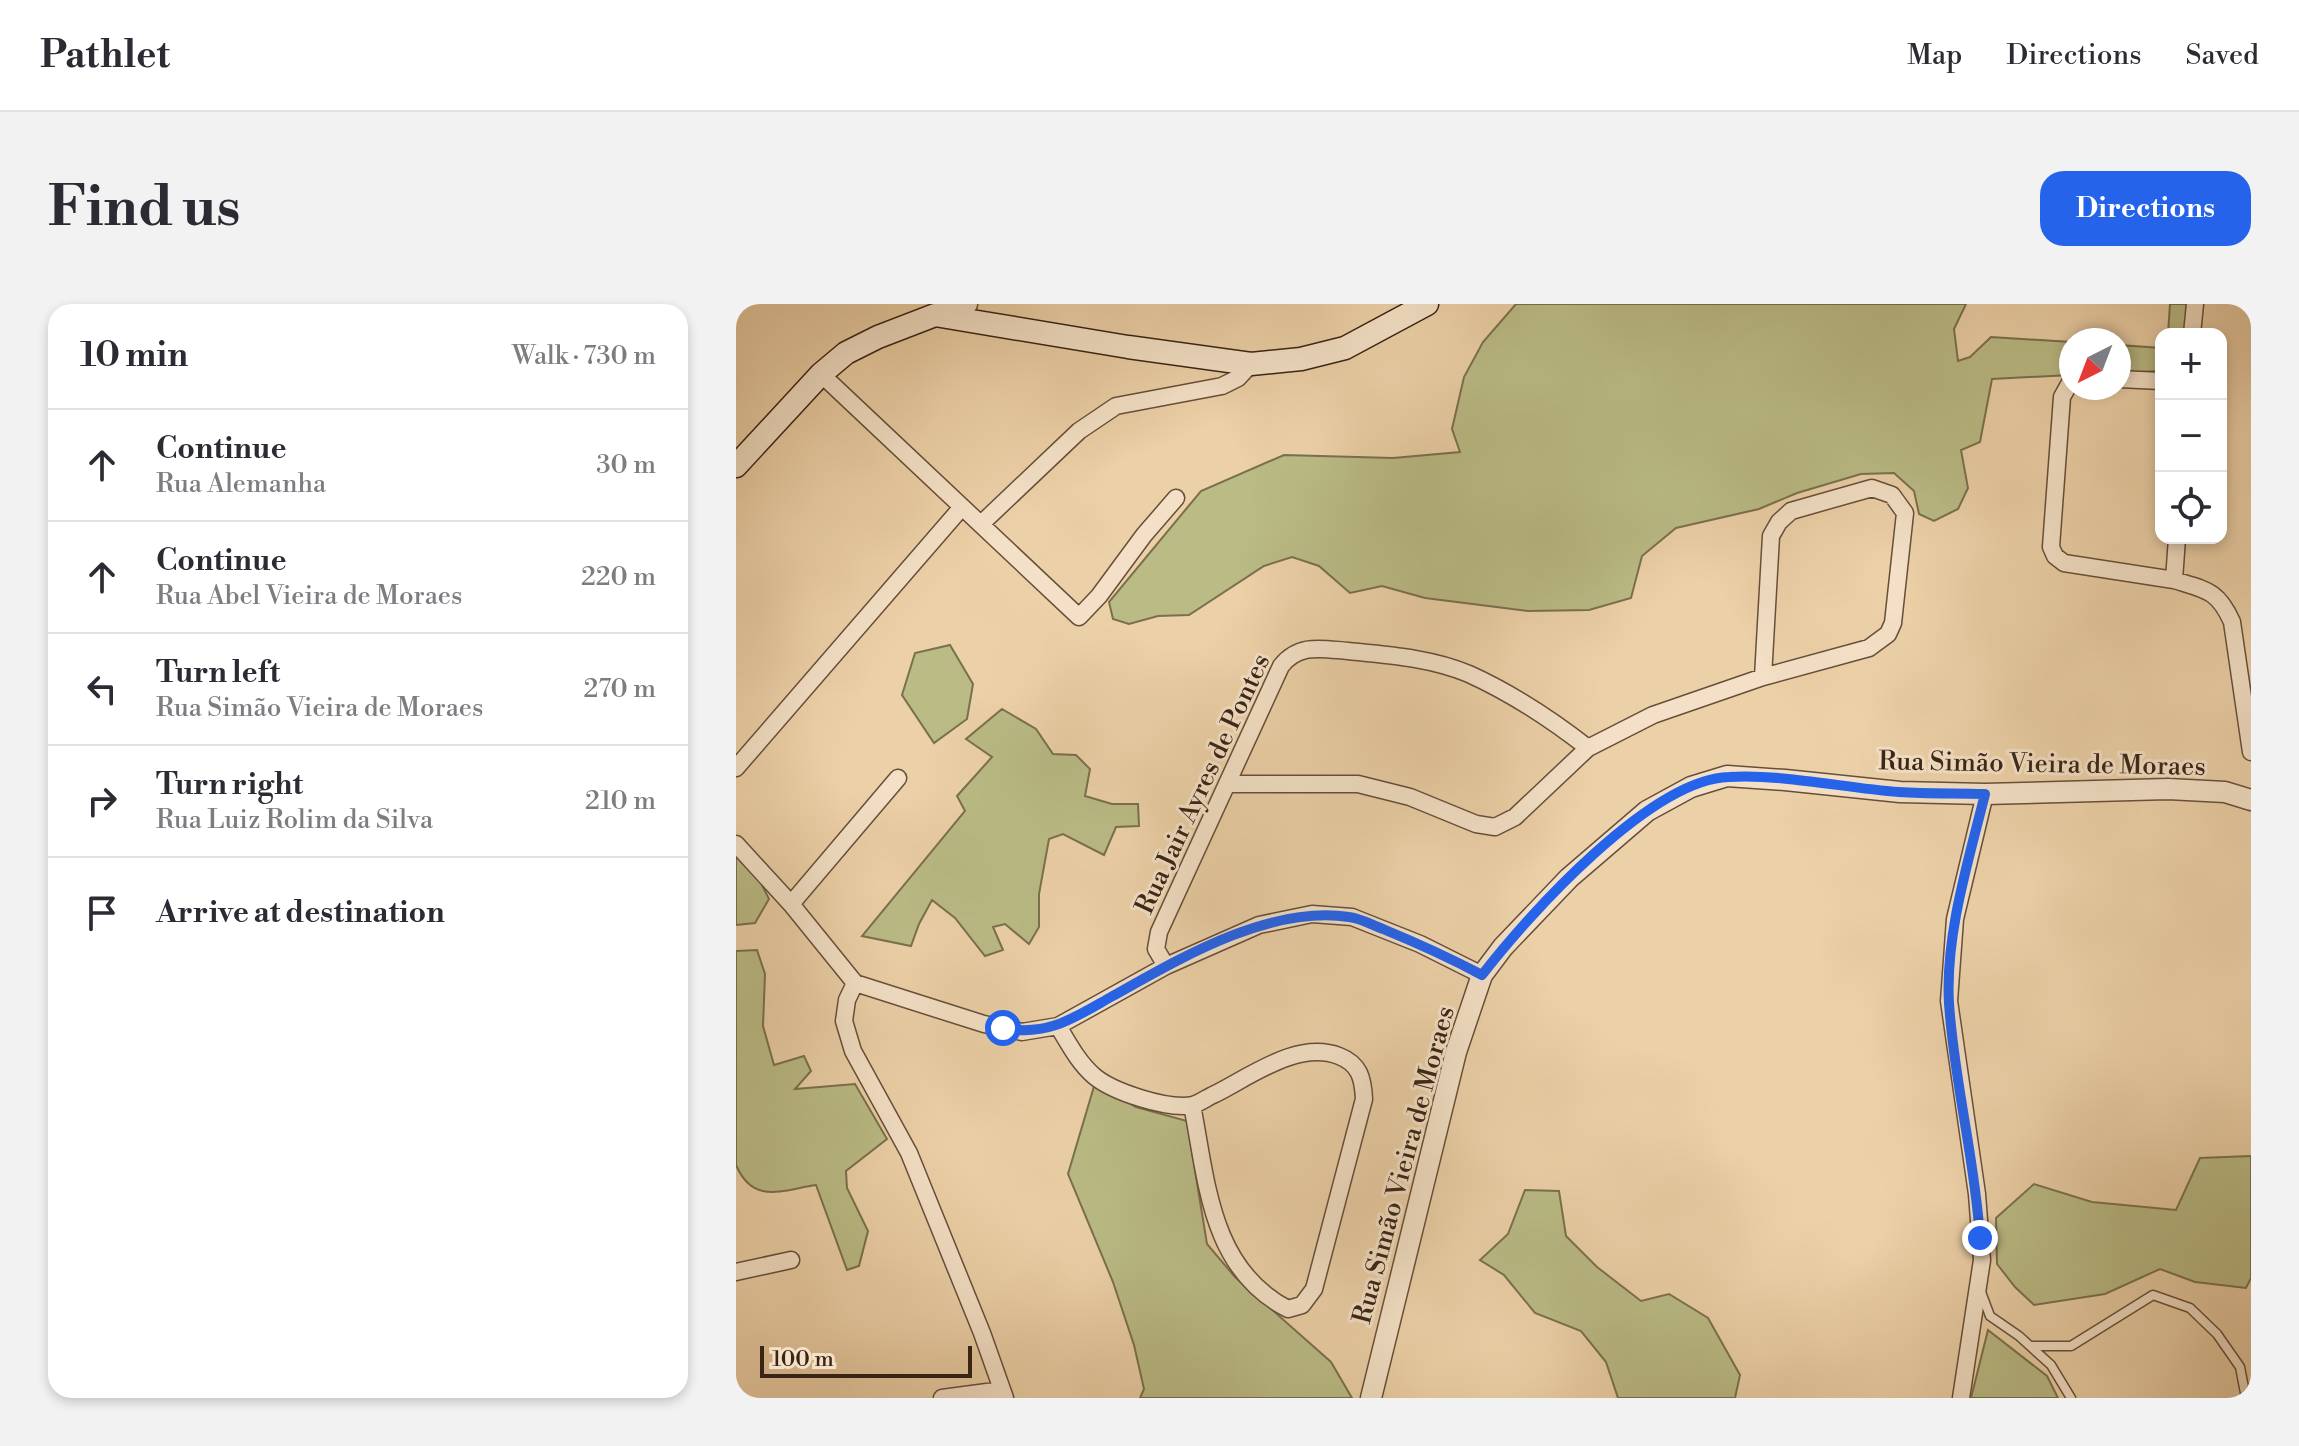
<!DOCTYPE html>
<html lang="en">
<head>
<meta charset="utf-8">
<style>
	:root { --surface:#fff; --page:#f2f2f3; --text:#2b2b33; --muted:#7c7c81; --line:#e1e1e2; --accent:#2563eb }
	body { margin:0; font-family:"Libre Bodoni",serif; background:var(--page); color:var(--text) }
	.controls { position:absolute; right:24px; top:24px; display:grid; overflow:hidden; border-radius:16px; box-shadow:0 4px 12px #0003 }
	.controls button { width:72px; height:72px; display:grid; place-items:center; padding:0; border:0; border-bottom:2px solid var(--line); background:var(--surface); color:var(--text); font:40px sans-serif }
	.compass { position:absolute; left:1323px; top:24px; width:72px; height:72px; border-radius:50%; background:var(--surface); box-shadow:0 4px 12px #0003; rotate:222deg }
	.scale { position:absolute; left:24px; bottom:20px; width:212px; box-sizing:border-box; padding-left:8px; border:4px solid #392416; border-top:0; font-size:22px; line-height:28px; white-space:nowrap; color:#392416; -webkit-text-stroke:6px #f3e0c6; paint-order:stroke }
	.stop { position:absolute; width:24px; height:24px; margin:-18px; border:6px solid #2563eb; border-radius:50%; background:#fff }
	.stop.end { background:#2563eb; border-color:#fff; box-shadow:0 2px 8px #0008 }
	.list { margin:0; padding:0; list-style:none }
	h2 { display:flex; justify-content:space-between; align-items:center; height:104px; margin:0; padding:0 32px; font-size:34px }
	h2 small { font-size:26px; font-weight:400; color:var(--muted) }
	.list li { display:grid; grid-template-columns:52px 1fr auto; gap:24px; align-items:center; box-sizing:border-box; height:112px; padding:0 32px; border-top:2px solid var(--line) }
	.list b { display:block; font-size:30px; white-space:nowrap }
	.list p { margin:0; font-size:26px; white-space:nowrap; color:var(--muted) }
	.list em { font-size:26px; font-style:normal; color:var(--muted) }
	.icon { flex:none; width:44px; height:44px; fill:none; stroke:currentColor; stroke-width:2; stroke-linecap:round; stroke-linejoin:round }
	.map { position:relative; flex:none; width:1515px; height:1094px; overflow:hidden; border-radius:24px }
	header { display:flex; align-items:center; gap:48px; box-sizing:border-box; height:112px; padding:0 40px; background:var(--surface); border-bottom:2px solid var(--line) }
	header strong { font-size:38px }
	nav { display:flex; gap:44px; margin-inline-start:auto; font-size:28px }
	.intro { display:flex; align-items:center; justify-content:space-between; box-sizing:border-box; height:192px; padding:0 48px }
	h1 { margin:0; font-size:56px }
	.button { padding:20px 36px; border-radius:24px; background:var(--accent); color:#fff; font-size:28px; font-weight:700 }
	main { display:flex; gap:48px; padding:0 48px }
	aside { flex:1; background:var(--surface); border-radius:24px; box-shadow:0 4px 12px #0003 }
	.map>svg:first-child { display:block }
	.green { fill:#babb85; stroke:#7a704e; stroke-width:2 }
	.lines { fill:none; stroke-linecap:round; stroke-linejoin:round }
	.service-casing { stroke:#664f3a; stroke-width:11 }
	.minor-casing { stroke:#664f3a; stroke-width:19 }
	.tertiary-casing { stroke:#664f3a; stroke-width:23 }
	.secondary-casing { stroke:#392416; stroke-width:25 }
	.service { stroke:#f3e0c6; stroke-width:8 }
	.minor { stroke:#f3e0c6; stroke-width:16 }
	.tertiary { stroke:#f3e0c6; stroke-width:20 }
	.secondary { stroke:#f3e0c6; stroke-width:22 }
	.route { stroke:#2563eb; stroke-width:10 }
	.labels { text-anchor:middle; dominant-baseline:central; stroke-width:6; stroke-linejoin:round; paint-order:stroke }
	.street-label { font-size:26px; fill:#392416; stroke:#f3e0c6 }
</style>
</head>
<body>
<header>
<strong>Pathlet</strong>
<nav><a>Map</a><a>Directions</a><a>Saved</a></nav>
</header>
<div class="intro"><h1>Find us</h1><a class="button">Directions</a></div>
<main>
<aside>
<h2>10 min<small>Walk · 730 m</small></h2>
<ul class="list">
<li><svg class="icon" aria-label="ahead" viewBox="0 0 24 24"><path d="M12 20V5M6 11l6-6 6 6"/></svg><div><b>Continue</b><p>Rua Alemanha</p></div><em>30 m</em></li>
<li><svg class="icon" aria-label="ahead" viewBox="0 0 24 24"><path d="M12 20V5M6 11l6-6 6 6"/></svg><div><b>Continue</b><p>Rua Abel Vieira de Moraes</p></div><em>220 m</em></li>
<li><svg class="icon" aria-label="left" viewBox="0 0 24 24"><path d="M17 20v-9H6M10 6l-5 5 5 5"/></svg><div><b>Turn left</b><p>Rua Simão Vieira de Moraes</p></div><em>270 m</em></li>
<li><svg class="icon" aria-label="right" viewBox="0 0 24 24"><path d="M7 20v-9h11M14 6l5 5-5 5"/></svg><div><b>Turn right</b><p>Rua Luiz Rolim da Silva</p></div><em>210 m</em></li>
<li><svg class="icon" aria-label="arrive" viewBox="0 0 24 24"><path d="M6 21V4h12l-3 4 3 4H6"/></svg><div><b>Arrive at destination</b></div></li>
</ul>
</aside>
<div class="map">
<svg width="1515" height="1094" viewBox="0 0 1515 1094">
	<rect width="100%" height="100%" fill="#ecd0a7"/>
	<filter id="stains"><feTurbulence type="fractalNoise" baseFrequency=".0025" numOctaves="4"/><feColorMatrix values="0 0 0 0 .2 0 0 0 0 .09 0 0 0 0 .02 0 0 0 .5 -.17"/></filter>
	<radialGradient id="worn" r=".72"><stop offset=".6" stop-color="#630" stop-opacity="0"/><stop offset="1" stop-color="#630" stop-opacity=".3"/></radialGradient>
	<path class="green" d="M780 0H1230L1218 25 1222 57 1234 53 1255 33 1335 38V71L1256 75 1244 138 1225 146 1232 184 1222 205 1198 217 1183 210 1178 187 1158 169 1125 170 1061 189 1023 205 940 224 906 252 895 294 853 306 792 307 689 294 646 282 614 289 583 262 556 253 528 262 453 311 422 312 393 320 377 315 373 298 465 187 548 151 657 154 724 148 716 125 728 73 747 38Z
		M1434 0H1454L1451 30H1432Z
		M1383 41 1425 44V67L1383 69Z
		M214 341 237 380 231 415 198 439 166 391 179 349Z
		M266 405 300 425 317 450 340 451 354 465 349 492 376 500H402L403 522 380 523 368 551 327 530 313 535 303 590V623L293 640 269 620 257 623 267 646 249 652 219 614 196 596 183 620 175 642 126 632 229 507 221 492 256 453 230 435Z
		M0 551 22 573 33 595 19 619 0 621Z
		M21 646 29 670 27 722 38 761 68 752 75 767 59 785 119 780 151 835 110 867 111 884 132 927 123 962 111 966 80 881C46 886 17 901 0 861V647Z
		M359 779 400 803 451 817 471 940 499 973 595 1058 616 1094H404L408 1085 398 1041 377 978 332 870Z
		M1515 852V974L1510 984 1459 978 1424 965 1369 990 1298 1001 1279 983 1261 960 1260 914 1298 880 1356 898 1440 906 1464 854Z
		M789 886 823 887 830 932 861 963 905 997 933 990 972 1014 1004 1071 999 1094H882L870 1058 845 1027 799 1009 768 971 744 956 772 930Z
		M1252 1026 1311 1072 1322 1094H1235Z"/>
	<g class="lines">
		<defs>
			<path id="service" d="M1245 988 1254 1012 1283 1032 1315 1061 1335 1094
				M1295 1042H1335L1417 991 1454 1004 1481 1030 1504 1063 1510 1094"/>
			<path id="minor" d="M1456 30 1459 0
				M85 70 343 313 363 292 408 231 440 194
				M1383 75 1425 77
				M1335 77 1326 93 1315 243 1319 252 1328 259 1438 276
				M245 220 343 127 380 102 486 82 502 74 515 60
				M1441 234 1438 276C1470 286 1482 286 1496 318L1515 448
				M0 464 226 203
				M492 480H622L674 493 740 520 759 523 779 513 852 444 917 411 1027 373 1133 344 1152 330 1157 319 1169 209 1156 191 1136 184 1055 207 1043 218 1035 232 1027 373
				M0 540 55 600 119 679 248 720 286 728 322 722 430 662 523 621 576 610 616 613 684 640 746 671
				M55 600 162 474
				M430 662 420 645 423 628 545 362C563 339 586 345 612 347 652 351 695 354 733 370 775 389 816 416 852 444
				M119 679 111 696 108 717 117 747 173 849 246 1029 269 1094
				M322 722C333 740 342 758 358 772 377 788 432 806 457 801 464 799 472 793 479 790 515 772 562 736 603 752 624 760 627 775 628 795L578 985 566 1001 552 1005C474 965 471 877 456 801
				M0 968 55 956
				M206 1094 266 1086
				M1225 1094 1246 956 1241 890 1213 697 1219 615 1249 490"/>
			<path id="tertiary" d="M199 11 231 0
				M635 1094 720 748 746 671 767 643 833 574 911 507 955 483 991 472 1049 476 1164 488 1249 490 1432 485 1489 488 1515 496"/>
			<path id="secondary" d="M0 162 85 70 110 49 142 33 199 11 392 43 515 60 565 55 609 44 691 0"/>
		</defs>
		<use href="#service" class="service-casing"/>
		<use href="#minor" class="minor-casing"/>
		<use href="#tertiary" class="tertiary-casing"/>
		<use href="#secondary" class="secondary-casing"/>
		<use href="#service" class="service"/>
		<use href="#minor" class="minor"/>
		<use href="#tertiary" class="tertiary"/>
		<use href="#secondary" class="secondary"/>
	</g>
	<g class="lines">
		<path class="route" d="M267 724C311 733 338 714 375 693 443 655 532 601 613 613 624 614 636 621 647 625 681 639 714 654 746 671 792 611 915 475 993 473 1050 470 1107 484 1163 488 1192 490 1220 489 1249 490 1233 555 1209 631 1213 699 1218 778 1239 855 1244 934"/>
	</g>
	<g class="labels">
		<g class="street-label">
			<text transform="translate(1306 460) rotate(1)">Rua Simão Vieira de Moraes</text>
			<text transform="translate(467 480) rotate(-65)">Rua Jair Ayres de Pontes</text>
			<text transform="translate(668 861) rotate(-75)">Rua Simão Vieira de Moraes</text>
		</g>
	</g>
	<rect width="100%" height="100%" filter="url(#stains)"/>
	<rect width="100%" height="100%" fill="url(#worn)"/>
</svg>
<div class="controls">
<button>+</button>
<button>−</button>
<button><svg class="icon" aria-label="locate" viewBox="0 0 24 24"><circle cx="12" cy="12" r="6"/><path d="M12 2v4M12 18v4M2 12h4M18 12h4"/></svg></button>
</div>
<svg class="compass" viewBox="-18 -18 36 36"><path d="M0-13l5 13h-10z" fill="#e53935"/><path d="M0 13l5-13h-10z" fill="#7c7c81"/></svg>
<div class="scale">100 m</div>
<div class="stop" style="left:267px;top:724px"></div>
<div class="stop end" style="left:1244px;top:934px"></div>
</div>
</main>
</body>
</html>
